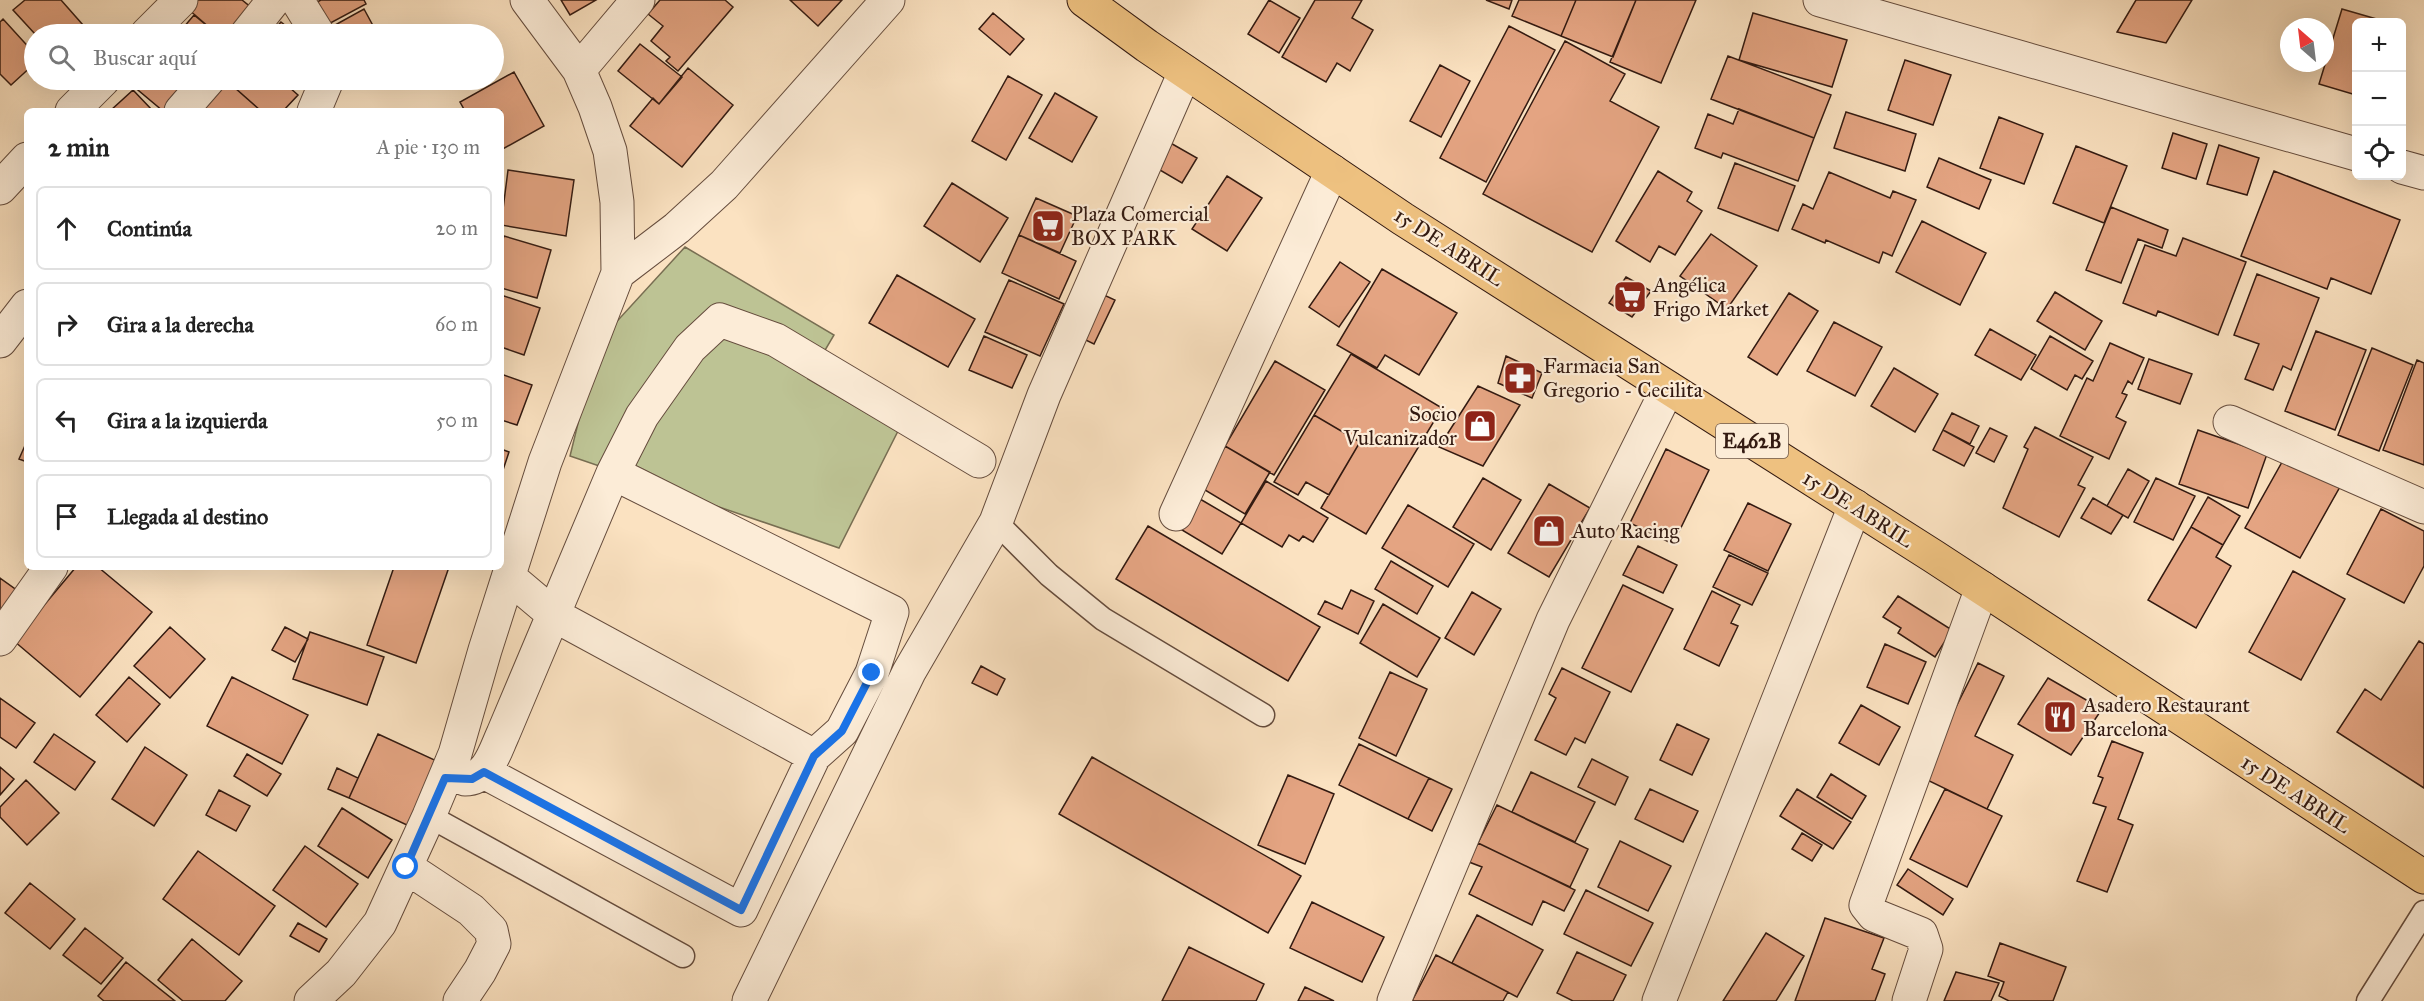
<!DOCTYPE html>
<html lang="es">
<head>
<meta charset="utf-8">
<style>
	:root { --surface:#fff; --page:#f2f2f2; --text:#222; --muted:#767676; --line:#e0e0e0 }
	body { margin:0; font-family:"IM FELL Great Primer",serif; background:var(--page); color:var(--text) }
	.controls { position:absolute; right:18px; top:18px; display:grid; overflow:hidden; border-radius:9px; box-shadow:0 6px 24px #0002 }
	.controls button { width:54px; height:54px; display:grid; place-items:center; padding:0; border:0; border-bottom:2px solid var(--line); background:var(--surface); color:var(--text); font:30px sans-serif }
	.compass { position:absolute; left:2280px; top:18px; width:54px; height:54px; border-radius:50%; background:var(--surface); box-shadow:0 6px 24px #0002; rotate:332deg }
	.stop { position:absolute; width:18px; height:18px; margin:-14px; border:4px solid #1a73e8; border-radius:50%; background:#fff }
	.stop.end { background:#1a73e8; border-color:#fff; box-shadow:0 2px 6px #0008 }
	.list { margin:0; padding:0; list-style:none }
	h2 { display:flex; justify-content:space-between; align-items:center; height:78px; margin:0; padding:0 24px; font-size:26px }
	h2 small { font-size:20px; font-weight:400; color:var(--muted) }
	.list li { display:grid; grid-template-columns:39px 1fr auto; gap:18px; align-items:center; box-sizing:border-box; height:84px; margin:0 12px 12px; padding:0 12px; border:2px solid var(--line); border-radius:9px }
	.list b { display:block; font-size:22px; white-space:nowrap }
	.list em { font-size:20px; font-style:normal; color:var(--muted) }
	.icon { flex:none; width:33px; height:33px; fill:none; stroke:currentColor; stroke-width:2; stroke-linecap:round; stroke-linejoin:round }
	.map { position:relative; flex:none; width:2424px; height:1001px; overflow:hidden }
	.search { position:absolute; background:var(--surface); box-shadow:0 6px 24px #0002; left:24px; top:24px; width:480px; height:66px; display:flex; align-items:center; gap:15px; box-sizing:border-box; padding:0 21px; border-radius:33px; color:var(--muted); font-size:22px }
	.panel { position:absolute; background:var(--surface); box-shadow:0 6px 24px #0002; left:24px; top:108px; width:480px; height:462px; border-radius:9px }
	.map>svg:first-child { display:block }
	.green { fill:#bdc394; stroke:#786e52; stroke-width:1.5 }
	.building { fill:#e4a482; stroke:#331a11; stroke-width:1.5 }
	.lines { fill:none; stroke-linecap:round; stroke-linejoin:round }
	.lane-casing { stroke:#654c3d; stroke-width:25 }
	.street-casing { stroke:#654c3d; stroke-width:35 }
	.primary-casing { stroke:#331a11; stroke-width:35 }
	.lane { stroke:#fcecd7; stroke-width:22 }
	.street { stroke:#fcecd7; stroke-width:33 }
	.primary { stroke:#eec180; stroke-width:33 }
	.route { stroke:#1a73e8; stroke-width:8 }
	.labels { text-anchor:middle; dominant-baseline:central; stroke-width:4.5; stroke-linejoin:round; paint-order:stroke }
	.shield { fill:#fcecd7; stroke:#6f594c; stroke-width:1.5 }
	.shield-label { font-size:20px; font-weight:bold; fill:#331a11 }
	.poi-label { font-size:21px; fill:#331a11; stroke:#fcecd7; text-anchor:start }
	.street-label { font-size:21px; fill:#331a11; stroke:#fcecd7 }
</style>
</head>
<body>
<div class="map">
<svg width="2424" height="1001" viewBox="0 0 2424 1001">
	<rect width="100%" height="100%" fill="#fbe2c1"/>
	<filter id="stains"><feTurbulence type="fractalNoise" baseFrequency=".00333" numOctaves="4"/><feColorMatrix values="0 0 0 0 .2 0 0 0 0 .09 0 0 0 0 .02 0 0 0 .5 -.17"/></filter>
	<radialGradient id="worn" r=".72"><stop offset=".6" stop-color="#630" stop-opacity="0"/><stop offset="1" stop-color="#630" stop-opacity=".3"/></radialGradient>
	<path class="green" d="M685 247 834 335 808 379 898 431 839 548 570 456 598 342Z"/>
	<path class="building" d="M25 0H61L83 25 73 34H35L13 10Z
		M196 0H242L257 12 238 34H217L188 9Z
		M321 0H364L366 4 323 27 311 5Z
		M561 0H596L570 15Z
		M660 0H725L733 7 678 71 666 61 670 57 651 41 663 26 648 14Z
		M790 0H842L818 26Z
		M1269 0 1300 18 1279 53 1248 34Z
		M1315 0H1362L1352 18 1373 30 1350 71 1337 63 1326 82 1282 57Z
		M1486 0H1512L1509 9Z
		M1519 0H1576L1561 36 1512 16Z
		M1576 0H1636L1613 57 1561 36Z
		M1636 0H1696L1661 83 1610 62Z
		M2136 0H2192L2166 43 2117 32Z
		M364 9 377 33 329 34 326 30Z
		M2342 9 2387 22H2356V95L2319 84Z
		M993 13 1024 39 1010 55 979 29Z
		M1753 13 1847 40 1832 87 1739 60Z
		M194 15 217 34H178Z
		M3 19 34 53V64L11 85 0 74V22Z
		M281 22 296 34H270Z
		M1509 26 1555 50 1486 182 1440 158Z
		M1565 41 1625 74 1610 101 1659 127 1592 252 1483 194Z
		M640 44 682 77 659 104 618 71Z
		M1728 56 1831 95 1814 138 1711 99Z
		M1905 60 1951 75 1933 125 1888 110Z
		M1440 65 1470 81 1441 137 1410 121Z
		M688 68 733 105 682 167 630 126 653 98 659 104Z
		M514 72 544 126 501 150V111H465L460 102Z
		M1008 76 1042 95 1006 160 972 141Z
		M126 80H171L189 95 174 111H163Z
		M171 80H202L189 95Z
		M223 80H226L261 111H195Z
		M226 80H281L298 95 283 111H261Z
		M133 90 153 111H110Z
		M1055 93 1097 117 1072 162 1029 138Z
		M1739 109 1814 138 1798 181 1723 153 1721 158 1695 148 1708 114 1733 124Z
		M1846 112 1916 134 1905 171 1834 148Z
		M1999 117 2043 134 2024 184 1980 168Z
		M2173 133 2207 144 2196 179 2162 168Z
		M1167 141 1197 158 1182 183 1153 166Z
		M2219 145 2259 158 2247 195 2207 184Z
		M2076 146 2127 166 2104 223 2053 203Z
		M1939 158 1991 180 1979 209 1927 187Z
		M1735 163 1795 186 1778 231 1718 208Z
		M508 170 574 180 566 236 501 225Z
		M1658 171 1692 192 1687 201 1702 211 1675 255 1659 246 1650 262 1616 241Z
		M2274 171 2400 220 2371 294 2331 278 2327 289 2241 256Z
		M1829 172 1890 198 1893 191 1916 200 1892 256 1883 252 1879 263 1826 240 1825 243 1792 229 1803 204 1813 209Z
		M1227 176 1262 198 1227 251 1192 229Z
		M952 183 1008 218 980 262 924 226Z
		M1036 198 1077 216 1060 253 1019 235Z
		M2111 207 2168 230 2162 248 2138 239 2121 283 2086 270Z
		M1922 221 1986 253 1960 305 1896 272Z
		M1711 234 1757 266 1727 309 1680 276Z
		M1019 235 1076 261 1059 299 1002 273Z
		M504 236 551 250 537 298 501 288V246Z
		M2183 238 2246 262 2218 335 2158 311 2156 316 2123 303 2145 245 2176 256Z
		M1340 262 1370 282 1339 327 1309 307Z
		M1382 269 1457 313 1419 375 1385 355 1377 368 1337 345Z
		M2257 274 2319 298 2291 370 2283 366 2273 390 2245 379 2259 344 2234 335Z
		M897 275 975 319 948 367 869 323Z
		M1626 277 1651 291 1632 317 1609 303Z
		M1009 280 1064 304 1040 356 985 332Z
		M1093 290 1115 300 1094 344 1073 334Z
		M2055 292 2102 321 2085 350 2037 321Z
		M1789 293 1818 311 1777 375 1748 357Z
		M501 295 540 308 524 355 501 347Z
		M1834 322 1882 347 1855 396 1807 371Z
		M1990 329 2036 355 2021 380 1975 355Z
		M2316 331 2366 350 2335 430 2285 411Z
		M984 336 1027 355 1012 388 969 370Z
		M2050 336 2093 361 2082 379 2075 375 2067 390 2031 369Z
		M2110 343 2144 358 2132 384 2128 381 2122 393 2127 395 2116 417 2126 422 2109 459 2060 436 2087 378 2093 381Z
		M2372 348 2413 365 2379 451 2338 435Z
		M1351 354 1442 408 1366 534 1321 508 1360 442 1314 415Z
		M1506 356 1542 373 1532 398 1498 383Z
		M2149 359 2192 374 2180 404 2138 389Z
		M2417 360 2424 363V465L2383 450Z
		M1275 361 1325 390 1274 475 1225 446Z
		M1894 368 1938 394 1915 432 1871 406Z
		M501 374 532 385 517 425 501 420Z
		M1478 386 1520 405 1483 466 1439 447Z
		M1952 413 1979 426 1970 444 1943 430Z
		M1314 415 1360 442 1329 495 1306 482 1298 495 1274 482Z
		M2035 427 2093 457 2078 485 2085 488 2059 537 2003 508 2028 449 2024 447Z
		M1990 428 2007 436 1994 462 1976 453Z
		M1943 430 1974 447 1964 466 1933 450Z
		M2198 430 2267 454 2248 508 2179 484Z
		M27 441V462L19 459Z
		M1225 446 1270 472 1245 514 1200 487Z
		M501 449 509 452 501 476Z
		M1666 449 1709 470 1673 544 1630 523Z
		M2286 455 2341 485 2300 558 2245 528Z
		M2128 469 2149 481 2128 518 2107 506Z
		M1483 478 1521 500 1491 550 1453 527Z
		M2156 478 2195 496 2173 540 2134 522Z
		M1266 481 1328 518 1313 542 1303 536 1299 541 1289 535 1282 547 1241 523Z
		M1549 484 1590 508 1549 577 1508 553Z
		M2208 497 2240 516 2223 545 2191 527Z
		M2093 498 2123 515 2111 534 2081 518Z
		M1200 499 1241 523 1222 554 1182 530Z
		M1748 503 1791 524 1768 571 1724 550Z
		M1408 505 1474 544 1448 587 1382 548Z
		M2381 509 2424 531V566L2404 603 2347 574Z
		M1148 526 1320 627 1288 681 1116 579Z
		M2191 527 2223 545 2216 557 2231 566 2196 628 2148 600Z
		M1638 546 1677 565 1663 593 1623 575Z
		M1729 555 1768 573 1752 605 1713 587Z
		M1391 561 1433 586 1417 614 1375 589Z
		M76 567H98L152 612 80 697 14 641Z
		M394 567H449L416 663 367 645Z
		M2293 571 2345 599 2301 680 2249 652Z
		M0 578 25 596 0 628Z
		M1623 585 1673 609 1631 692 1582 668Z
		M1351 590 1374 601 1358 634 1318 614 1325 601 1342 609Z
		M1712 591 1740 605 1731 623 1738 626 1719 666 1684 649Z
		M1472 592 1501 609 1474 655 1445 638Z
		M1898 596 1952 630 1935 657 1898 633 1901 628 1883 617Z
		M1383 604 1440 638 1417 677 1360 643Z
		M170 627 205 659 170 698 134 666Z
		M285 627 308 639 295 662 272 650Z
		M310 632 384 657 367 705 293 679Z
		M2419 641 2424 644V788L2337 732 2365 689 2381 700Z
		M1885 644 1926 662 1908 704 1867 687Z
		M1978 663 2004 676 1975 736 2013 755 1987 809 1921 777Z
		M981 666 1005 679 997 695 972 683Z
		M1562 668 1610 692 1585 743 1575 738 1566 755 1535 740 1556 698 1549 694Z
		M1390 672 1427 689 1396 756 1359 738Z
		M129 677 160 704 127 742 96 715Z
		M232 677 308 715 282 764 207 726Z
		M2048 678 2102 709 2071 755 2018 724Z
		M0 698 35 723 16 748 0 737Z
		M1861 705 1900 727 1879 765 1839 743Z
		M1677 724 1709 739 1692 775 1660 760Z
		M54 734 95 762 75 790 34 762Z
		M378 734 439 762 409 826 349 798Z
		M2112 741 2143 753 2118 819 2133 825 2107 892 2077 881 2106 807 2093 803 2103 778 2098 776Z
		M1359 744 1429 778 1408 819 1339 785Z
		M145 747 187 775 154 826 112 799Z
		M247 754 281 774 267 796 234 776Z
		M1092 757 1301 876 1268 933 1059 814Z
		M1592 759 1628 777 1615 805 1578 787Z
		M0 767 14 779 0 795Z
		M337 768 358 778 349 798 328 789Z
		M1531 772 1595 802 1575 842 1512 812Z
		M1831 774 1866 796 1852 819 1817 797Z
		M1288 775 1334 794 1305 864 1258 845Z
		M1429 778 1452 789 1432 831 1408 819Z
		M26 780 59 813 27 845 0 817V807Z
		M1650 789 1698 811 1683 842 1635 819Z
		M1797 789 1851 822 1833 849 1780 816Z
		M1945 789 2002 816 1967 887 1910 859Z
		M219 790 250 806 236 831 206 815Z
		M1497 805 1588 849 1570 887 1478 843Z
		M342 808 392 840 368 878 318 846Z
		M1802 833 1822 845 1812 861 1792 849Z
		M1620 841 1671 866 1648 911 1598 887Z
		M1478 843 1575 890 1564 911 1543 901 1532 925 1469 894 1482 867 1469 862Z
		M305 846 358 884 326 927 273 890Z
		M198 851 275 906 239 955 163 899Z
		M1908 869 1953 899 1943 915 1897 885Z
		M30 883 75 919 50 949 5 913Z
		M1586 890 1653 923 1631 966 1564 934Z
		M1312 902 1384 937 1362 982 1290 948Z
		M1477 915 1543 950 1517 997 1452 963Z
		M1825 918 1884 938 1872 969 1885 974 1875 1001H1795Z
		M298 923 327 939 319 952 290 936Z
		M85 928 123 958 101 984 63 955Z
		M1766 933 1804 956 1776 1001H1723Z
		M192 939 242 981 225 1001H183L158 980Z
		M2000 943 2066 967 2053 1001H2009L1999 996 2004 982 1988 976Z
		M1189 947 1264 984 1256 1001H1162Z
		M1577 952 1626 975 1613 1001H1573L1557 993Z
		M1436 955 1508 992 1503 1001H1412Z
		M126 962 175 1001H104L98 996Z
		M1956 972 1999 983 1991 1001H1944Z
		M1305 987 1334 1001H1298Z"/>
	<g class="lines">
		<defs>
			<path id="lane" d="M996 522 1049 575 1103 619 1263 715
				M429 816 683 956
				M2368 1001 2424 912"/>
			<path id="street" d="M297 0 318 34
				M1820 0 2356 154
				M147 34 181 0
				M247 34 274 0
				M579 70 638 0
				M72 111 103 80
				M181 111 208 80
				M314 111 327 80
				M2402 167 2424 173
				M0 188 27 159
				M618 273 677 228 724 185 888 0
				M0 341 27 306
				M2230 422 2424 507
				M1176 514 1332 171
				M509 577 554 615 814 756 842 731 872 673 892 612 613 473 642 416 690 348 720 320 776 340 979 461
				M0 639 51 567
				M484 772 741 910 814 756
				M465 779C488 779 495 751 503 734L613 473
				M406 867 471 910 491 930 494 944 480 971 460 1001
				M311 1001 341 973 380 923 429 816 455 754 485 650 545 462 618 273 617 202 610 151 595 107 579 70 527 0
				M749 1001 909 672 996 522 1044 395 1185 72
				M1394 1001 1553 620 1668 388
				M1659 1001 1855 506
				M1909 1001 1926 949 1921 934 1874 915 1866 905 1982 588"/>
			<path id="primary" d="M1084 0 1147 46 1403 219 1933 556 2424 877"/>
		</defs>
		<use href="#lane" class="lane-casing"/>
		<use href="#street" class="street-casing"/>
		<use href="#primary" class="primary-casing"/>
		<use href="#lane" class="lane"/>
		<use href="#street" class="street"/>
		<use href="#primary" class="primary"/>
	</g>
	<g class="lines">
		<path class="route" d="M406 867 445 778 472 779 484 772 741 910 814 756 842 731 872 673"/>
	</g>
	<defs>
		<symbol id="supermarket-square" viewBox="-11 -11 22 22"><rect x="-9" y="-9" width="18" height="18" rx="4" fill="#8f2418" stroke="#fcecd7"/><path d="M-6-5.5h2.5l.6 2H6L4.5 2H-2.5L-4.4-4H-6ZM-1.5 3.2a1.3 1.3 0 1 0 .1 0ZM3 3.2a1.3 1.3 0 1 0 .1 0Z" fill="#fff"/></symbol>
		<symbol id="pharmacy-square" viewBox="-11 -11 22 22"><rect x="-9" y="-9" width="18" height="18" rx="4" fill="#8f2418" stroke="#fcecd7"/><path d="M-2-6h4v4h4v4h-4v4h-4v-4h-4v-4h4Z" fill="#fff"/></symbol>
		<symbol id="shop-square" viewBox="-11 -11 22 22"><rect x="-9" y="-9" width="18" height="18" rx="4" fill="#8f2418" stroke="#fcecd7"/><path d="M-5-2.5h2.3a2.7 3.5 0 0 1 5.4 0H5L5.5 6h-11ZM-1.5-2.5h3a1.5 2.3 0 0 0-3 0Z" fill="#fff"/></symbol>
		<symbol id="restaurant-square" viewBox="-11 -11 22 22"><rect x="-9" y="-9" width="18" height="18" rx="4" fill="#8f2418" stroke="#fcecd7"/><path d="M-5-6h1v4h1v-4h1v4h1v-4h1v5L-1.5 .5V6h-2V.5L-5-1ZM5-6V6H3V1.5H1.5Q1.5-4 5-6Z" fill="#fff"/></symbol>
	</defs>
	<g fill-rule="evenodd">
		<use href="#supermarket-square" x="1029" y="207" width="38" height="38"/>
		<use href="#supermarket-square" x="1611" y="278" width="38" height="38"/>
		<use href="#pharmacy-square" x="1501" y="359" width="38" height="38"/>
		<use href="#shop-square" x="1461" y="407" width="38" height="38"/>
		<use href="#shop-square" x="1530" y="512" width="38" height="38"/>
		<use href="#restaurant-square" x="2041" y="698" width="38" height="38"/>
	</g>
	<g class="labels">
		<rect class="shield" x="1716" y="424" width="72" height="34" rx="4.5"/>
		<g class="shield-label">
			<text x="1752" y="441">E462B</text>
		</g>
		<g class="poi-label">
			<text x="1071" y="214">Plaza Comercial<tspan x="1071" dy="24">BOX PARK</tspan></text>
			<text x="1653" y="285">Angélica<tspan x="1653" dy="24">Frigo Market</tspan></text>
			<text x="1543" y="366">Farmacia San<tspan x="1543" dy="24">Gregorio - Cecilita</tspan></text>
			<text x="1457" y="414" text-anchor="end">Socio<tspan x="1457" dy="24">Vulcanizador</tspan></text>
			<text x="1572" y="531">Auto Racing</text>
			<text x="2083" y="705">Asadero Restaurant<tspan x="2083" dy="24">Barcelona</tspan></text>
		</g>
		<g class="street-label">
			<text transform="translate(1449 247) rotate(33)">15 DE ABRIL</text>
			<text transform="translate(1858 509) rotate(32)">15 DE ABRIL</text>
			<text transform="translate(2296 794) rotate(33)">15 DE ABRIL</text>
		</g>
	</g>
	<rect width="100%" height="100%" filter="url(#stains)"/>
	<rect width="100%" height="100%" fill="url(#worn)"/>
</svg>
<div class="controls">
<button>+</button>
<button>−</button>
<button><svg class="icon" aria-label="locate" viewBox="0 0 24 24"><circle cx="12" cy="12" r="6"/><path d="M12 2v4M12 18v4M2 12h4M18 12h4"/></svg></button>
</div>
<svg class="compass" viewBox="-18 -18 36 36"><path d="M0-13l5 13h-10z" fill="#e53935"/><path d="M0 13l5-13h-10z" fill="#767676"/></svg>
<div class="stop" style="left:406px;top:867px"></div>
<div class="stop end" style="left:872px;top:673px"></div>
<div class="search"><svg class="icon" aria-label="search" viewBox="0 0 24 24"><circle cx="10" cy="10" r="6"/><path d="M15 15l6 6"/></svg>Buscar aquí</div>
<section class="panel">
<h2>2 min<small>A pie · 130 m</small></h2>
<ul class="list">
<li><svg class="icon" aria-label="ahead" viewBox="0 0 24 24"><path d="M12 20V5M6 11l6-6 6 6"/></svg><div><b>Continúa</b></div><em>20 m</em></li>
<li><svg class="icon" aria-label="right" viewBox="0 0 24 24"><path d="M7 20v-9h11M14 6l5 5-5 5"/></svg><div><b>Gira a la derecha</b></div><em>60 m</em></li>
<li><svg class="icon" aria-label="left" viewBox="0 0 24 24"><path d="M17 20v-9H6M10 6l-5 5 5 5"/></svg><div><b>Gira a la izquierda</b></div><em>50 m</em></li>
<li><svg class="icon" aria-label="arrive" viewBox="0 0 24 24"><path d="M6 21V4h12l-3 4 3 4H6"/></svg><div><b>Llegada al destino</b></div></li>
</ul>
</section>
</div>
</body>
</html>
